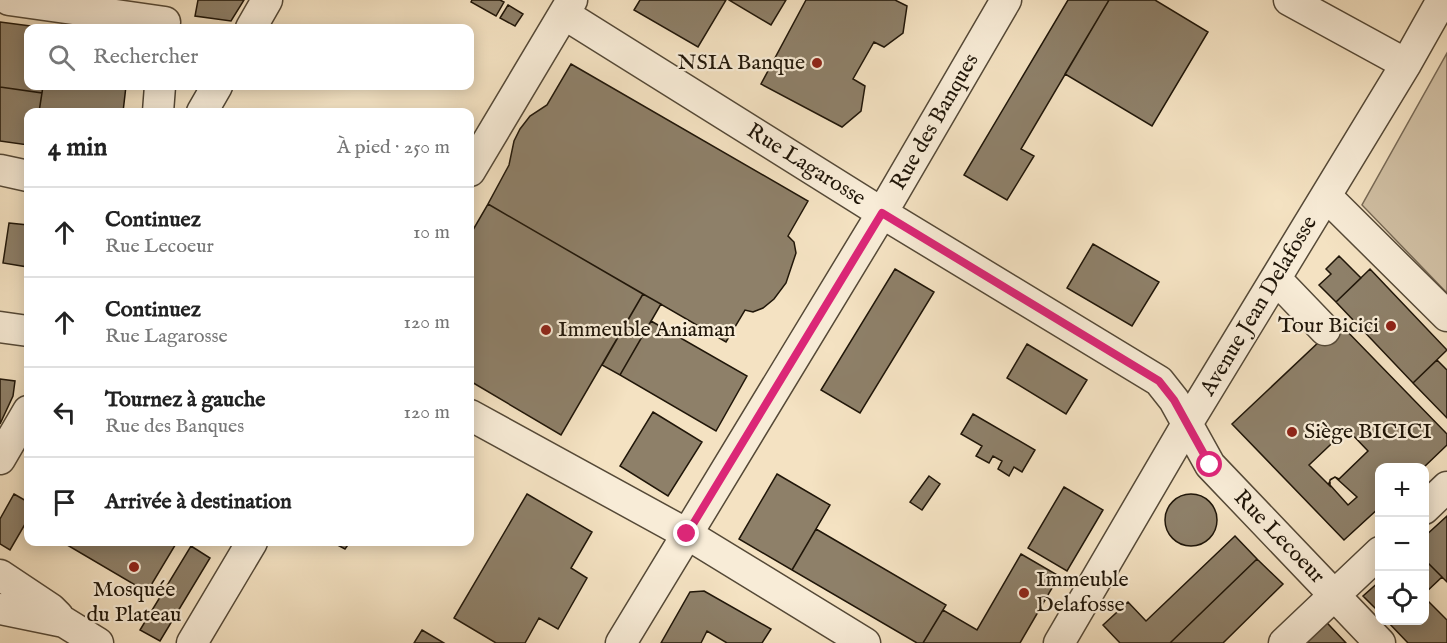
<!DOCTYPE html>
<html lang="fr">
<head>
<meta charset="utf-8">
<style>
	:root { --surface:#fff; --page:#f2f2f2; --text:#222; --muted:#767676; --line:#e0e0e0 }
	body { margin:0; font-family:"IM FELL English",serif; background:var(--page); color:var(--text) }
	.controls { position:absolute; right:18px; bottom:18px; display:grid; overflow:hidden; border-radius:12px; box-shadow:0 3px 15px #0003 }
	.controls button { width:54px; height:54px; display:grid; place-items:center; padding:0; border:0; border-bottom:2px solid var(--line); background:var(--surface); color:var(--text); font:30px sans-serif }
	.stop { position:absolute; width:18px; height:18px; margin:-14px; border:4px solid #db2777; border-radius:50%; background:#fff }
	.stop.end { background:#db2777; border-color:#fff; box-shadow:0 2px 6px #0008 }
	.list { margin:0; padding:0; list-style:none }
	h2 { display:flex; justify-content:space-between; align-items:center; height:78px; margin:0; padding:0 24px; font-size:26px }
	h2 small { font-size:20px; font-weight:400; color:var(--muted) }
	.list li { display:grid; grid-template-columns:39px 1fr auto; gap:18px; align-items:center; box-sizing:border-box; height:90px; padding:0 24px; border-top:2px solid var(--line) }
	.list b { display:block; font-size:22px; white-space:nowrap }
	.list p { margin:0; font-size:20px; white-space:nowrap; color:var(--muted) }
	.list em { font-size:20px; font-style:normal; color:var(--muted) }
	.icon { flex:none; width:33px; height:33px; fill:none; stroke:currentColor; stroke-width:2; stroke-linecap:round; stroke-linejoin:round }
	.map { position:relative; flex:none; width:1447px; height:643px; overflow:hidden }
	.search { position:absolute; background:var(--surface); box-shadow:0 3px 15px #0003; left:24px; top:24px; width:450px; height:66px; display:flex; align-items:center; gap:15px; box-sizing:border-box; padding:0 21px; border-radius:12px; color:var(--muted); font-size:22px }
	.panel { position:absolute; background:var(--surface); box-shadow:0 3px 15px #0003; left:24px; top:108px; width:450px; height:438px; border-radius:12px }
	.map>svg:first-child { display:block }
	.green { fill:#d0bfa3; stroke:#786a56; stroke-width:1.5 }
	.building { fill:#8e8069; stroke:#201609; stroke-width:1.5; fill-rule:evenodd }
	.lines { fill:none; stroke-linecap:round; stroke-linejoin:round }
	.minor-casing { stroke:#554937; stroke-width:33 }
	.minor { stroke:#f8ecd7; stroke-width:30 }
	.route { stroke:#db2777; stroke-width:8 }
	.poi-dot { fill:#8f2418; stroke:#f8ecd7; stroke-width:2 }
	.labels { text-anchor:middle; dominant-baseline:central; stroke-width:4.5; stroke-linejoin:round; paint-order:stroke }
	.poi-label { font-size:22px; fill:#201609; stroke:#f8ecd7; text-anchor:start }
	.street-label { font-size:22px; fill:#201609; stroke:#f8ecd7 }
</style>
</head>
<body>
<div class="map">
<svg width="1447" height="643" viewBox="0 0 1447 643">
	<rect width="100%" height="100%" fill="#f4e2c2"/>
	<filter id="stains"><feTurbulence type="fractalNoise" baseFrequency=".00333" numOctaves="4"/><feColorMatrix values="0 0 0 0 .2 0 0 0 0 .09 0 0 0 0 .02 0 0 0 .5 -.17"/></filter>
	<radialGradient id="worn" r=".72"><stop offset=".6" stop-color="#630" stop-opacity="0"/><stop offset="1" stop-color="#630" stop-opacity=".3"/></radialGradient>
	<path class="green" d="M1447 53V293L1362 205Z"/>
	<path class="building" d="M198 0H244L231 21 195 16Z
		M472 0H500L504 2 496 16 471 2Z
		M640 0H726L698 47 634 10Z
		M729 0H786L771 25Z
		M806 0H895L907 6 903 33 884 47 874 42 853 79 865 86 861 111 842 127 761 84Z
		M1068 0H1109L1021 149 1034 156 1007 200 964 175Z
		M1109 0H1155L1208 32 1152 126 1065 74Z
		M508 5 523 14 515 26 500 18Z
		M0 22 46 28H28V86H43L42 93 0 87Z
		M571 64 808 201 788 236 794 242 796 253 786 283 774 299 763 308 753 312 745 310 726 342 488 204 509 165 514 141 520 129 530 116 547 105Z
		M43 86H126L123 112H39Z
		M0 87 42 93 39 112H28V145L0 141Z
		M488 204 643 294 561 435 470 381V235Z
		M9 223 28 225V267L3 263Z
		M1093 244 1159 282 1132 326 1067 288Z
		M1339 256 1361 278 1336 302 1319 285 1331 274 1326 269Z
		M895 269 934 292 860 413 821 390Z
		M1370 269 1447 350 1413 383 1336 302Z
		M643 294 661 304 620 375 602 365Z
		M651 321 747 376 716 431 620 375Z
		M1339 323 1447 434V445L1423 468H1380V507L1344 540 1232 424ZM1347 429 1368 451 1339 479 1335 477 1331 479 1329 483 1331 487 1309 465Z
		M1027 344 1087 380 1066 414 1007 378Z
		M1437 360 1447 370V418L1413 383Z
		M0 379 15 381 13 396 0 424Z
		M653 412 702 442 668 496 620 466Z
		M973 414 1035 450 1022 472 1014 467 1009 476 998 469 1002 461 993 456 989 463 976 456 982 446 961 434Z
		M777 474 830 505 792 570 739 539Z
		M929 476 940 484 922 510 910 502Z
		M1335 477 1357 497 1348 505 1330 485V480Z
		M1064 487 1103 510 1067 571 1028 548Z
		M1165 520a26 26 0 1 1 52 0a26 26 0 1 1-52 0Z
		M14 494 28 502V519L10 550 0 544V519Z
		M527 494 592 532 571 568 587 578 558 629 539 618 525 643H496L454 618Z
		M1447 516V582L1424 559V537Z
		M816 529 946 605 923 643H917L792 570Z
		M1235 536 1257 559 1170 643H1120L1103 625 1128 602 1146 621Z
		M62 542H177L147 592Z
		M332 542H350L345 549Z
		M191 546 210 558 160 641 140 630Z
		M1021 554 1059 576 1020 643H923L943 610 977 630Z
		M1257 559 1283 584 1223 643H1170Z
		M1424 559 1442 577 1424 594Z
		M1380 581V613L1363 596Z
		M704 591 771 629 762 643H727L707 631 701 643H661L690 592Z
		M1424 597 1447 620V643H1408L1386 620H1424Z
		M1314 609 1346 643H1288Z
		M422 630 444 643H414Z"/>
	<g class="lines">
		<defs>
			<path id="minor" d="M9 0 165 22
				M1289 0 1406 64
				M564 14 882 213 1159 381 1174 400 1210 465 1380 643
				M251 28 267 0
				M158 112 160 86
				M202 112 217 86
				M0 170 28 176
				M470 171 572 0
				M1326 196 1447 316
				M1276 279 1325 330
				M0 327 28 331
				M470 415 687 534 865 643
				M0 459 28 411
				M1424 509 1447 487
				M0 575 51 609 58 616
				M0 609 64 622 98 643
				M192 643 252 542
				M621 643 882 213 1006 0
				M1059 643 1187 424 1406 64 1442 0
				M1284 643 1380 552"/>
		</defs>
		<use href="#minor" class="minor-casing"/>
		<use href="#minor" class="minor"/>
	</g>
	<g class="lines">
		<path class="route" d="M687 534 882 213 1159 381 1174 400 1210 465"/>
	</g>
	<g class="poi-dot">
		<circle cx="817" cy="63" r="6"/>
		<circle cx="1391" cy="326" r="6"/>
		<circle cx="546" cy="330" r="6"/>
		<circle cx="1292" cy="432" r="6"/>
		<circle cx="134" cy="567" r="6"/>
		<circle cx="1024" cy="593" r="6"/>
	</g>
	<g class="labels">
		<g class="poi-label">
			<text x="805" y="63" text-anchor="end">NSIA Banque</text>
			<text x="1379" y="326" text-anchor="end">Tour Bicici</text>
			<text x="558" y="330">Immeuble Aniaman</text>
			<text x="1304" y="432">Siège BICICI</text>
			<text x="1036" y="580">Immeuble<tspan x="1036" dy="25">Delafosse</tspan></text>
			<text x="134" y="590" text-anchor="middle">Mosquée<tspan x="134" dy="25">du Plateau</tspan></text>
		</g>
		<g class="street-label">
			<text transform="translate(935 122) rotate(-60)">Rue des Banques</text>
			<text transform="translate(806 165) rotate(32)">Rue Lagarosse</text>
			<text transform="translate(1259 306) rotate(-59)">Avenue Jean Delafosse</text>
			<text transform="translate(1279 537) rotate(46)">Rue Lecoeur</text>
		</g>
	</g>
	<rect width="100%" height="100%" filter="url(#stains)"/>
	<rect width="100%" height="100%" fill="url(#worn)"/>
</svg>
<div class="controls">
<button>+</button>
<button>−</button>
<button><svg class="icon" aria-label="locate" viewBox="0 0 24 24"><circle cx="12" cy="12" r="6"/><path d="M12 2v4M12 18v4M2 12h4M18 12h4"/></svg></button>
</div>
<div class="stop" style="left:1210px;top:465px"></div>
<div class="stop end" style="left:687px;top:534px"></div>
<div class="search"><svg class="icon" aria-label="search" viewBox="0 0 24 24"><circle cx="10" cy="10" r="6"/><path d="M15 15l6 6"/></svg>Rechercher</div>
<section class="panel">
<h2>4 min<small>À pied · 250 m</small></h2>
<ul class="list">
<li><svg class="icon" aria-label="ahead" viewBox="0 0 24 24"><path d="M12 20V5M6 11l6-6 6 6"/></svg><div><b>Continuez</b><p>Rue Lecoeur</p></div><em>10 m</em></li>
<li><svg class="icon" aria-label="ahead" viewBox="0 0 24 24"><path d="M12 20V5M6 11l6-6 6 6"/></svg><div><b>Continuez</b><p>Rue Lagarosse</p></div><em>120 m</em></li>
<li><svg class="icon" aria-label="left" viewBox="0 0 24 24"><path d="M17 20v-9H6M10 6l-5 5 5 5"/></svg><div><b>Tournez à gauche</b><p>Rue des Banques</p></div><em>120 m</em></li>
<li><svg class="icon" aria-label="arrive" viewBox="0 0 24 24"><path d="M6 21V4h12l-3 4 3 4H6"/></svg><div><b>Arrivée à destination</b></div></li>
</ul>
</section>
</div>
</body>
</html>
